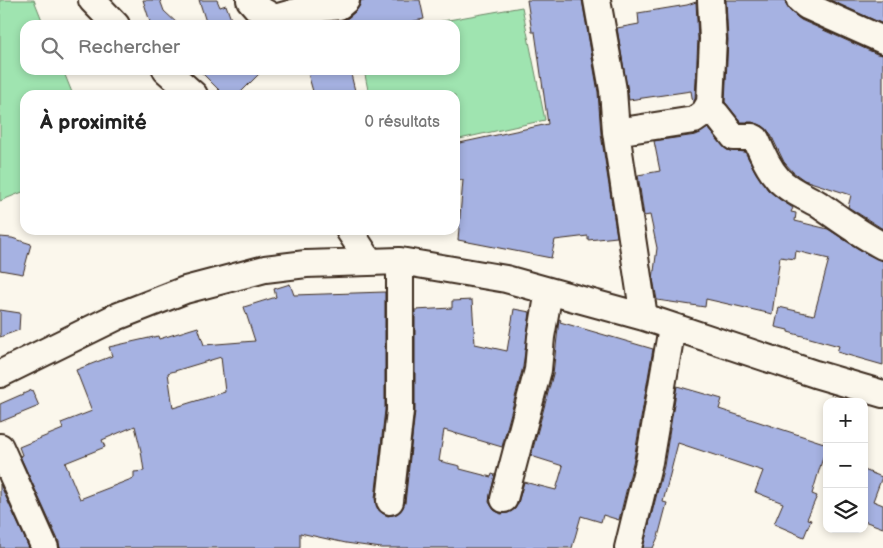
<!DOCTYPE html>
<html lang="fr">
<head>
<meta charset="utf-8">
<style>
	:root { --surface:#fff; --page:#f6f6f6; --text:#222; --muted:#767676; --line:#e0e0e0 }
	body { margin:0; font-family:"Balsamiq Sans",sans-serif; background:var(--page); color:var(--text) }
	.controls { position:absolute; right:15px; bottom:15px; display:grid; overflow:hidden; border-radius:10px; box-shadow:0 2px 8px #0003 }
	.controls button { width:45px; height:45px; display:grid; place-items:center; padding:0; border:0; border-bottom:1px solid var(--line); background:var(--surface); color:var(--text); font:25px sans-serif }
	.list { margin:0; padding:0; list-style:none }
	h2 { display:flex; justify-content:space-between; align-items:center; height:65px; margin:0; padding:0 20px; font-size:21px }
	h2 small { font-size:16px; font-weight:400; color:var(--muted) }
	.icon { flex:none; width:28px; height:28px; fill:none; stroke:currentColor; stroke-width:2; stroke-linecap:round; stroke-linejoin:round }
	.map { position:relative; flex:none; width:883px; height:548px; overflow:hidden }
	.search { position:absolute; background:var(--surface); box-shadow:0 2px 8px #0003; left:20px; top:20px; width:440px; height:55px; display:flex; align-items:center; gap:12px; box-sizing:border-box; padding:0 18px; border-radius:15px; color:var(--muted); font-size:19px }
	.panel { position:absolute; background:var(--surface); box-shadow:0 2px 8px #0003; left:20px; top:90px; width:440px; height:145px; border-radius:15px }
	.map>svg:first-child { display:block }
	.green { fill:#9fe4b0; stroke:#6d8767 }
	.building { fill:#a6b2e2; stroke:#3b2a1e; fill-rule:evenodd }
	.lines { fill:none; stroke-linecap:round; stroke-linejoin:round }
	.minor-casing { stroke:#3b2a1e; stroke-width:30 }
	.minor { stroke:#fbf7ec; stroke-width:26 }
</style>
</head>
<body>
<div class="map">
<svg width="883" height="548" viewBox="0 0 883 548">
	<rect width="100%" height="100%" fill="#fbf7ec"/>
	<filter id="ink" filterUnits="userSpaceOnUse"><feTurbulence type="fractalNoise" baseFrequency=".02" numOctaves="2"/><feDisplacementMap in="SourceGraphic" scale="10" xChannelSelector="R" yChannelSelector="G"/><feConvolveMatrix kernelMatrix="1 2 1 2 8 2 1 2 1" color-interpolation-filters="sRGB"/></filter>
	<g filter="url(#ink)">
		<path class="green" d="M0 0H34L44 25H25V70H63L73 95H25V191L0 201Z
			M522 7 545 120 455 140V95H369L364 70H455V25H420Z"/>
		<path class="building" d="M143 0H160L164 11 179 25H151Z
			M199 0H217L220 7 226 5 233 25H207Z
			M361 0H420L424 19 396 25H305L341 21 348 18 356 11 360 5Z
			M527 0H582L598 92 601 134 617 237 588 240V236L555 240 551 258 458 240 463 180 455 181V144L548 124 535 32H532Z
			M726 0H785L786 5 790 11 801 20 877 54 883 55V229L848 207 851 195 804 180 793 172 784 162 770 133 763 126 752 122H741L725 102 728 40Z
			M830 0H883V24Z
			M696 2 698 39 695 99 693 103 691 91 629 100 617 28 639 24 638 13 687 5Z
			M199 70H263L238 95H224Z
			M307 70H350L356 95H314Z
			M708 128 727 150 745 152 756 173 768 190 779 199 793 208 791 212 796 213 795 221 828 229 867 254 883 261V365L837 352 839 346 788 332V330L775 327 779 307 814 315 829 259 796 251 795 259 780 257 772 314 706 299 705 307 657 300 653 279 657 248 650 215 644 216 638 175 660 171 654 141 696 135Z
			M0 237 12 238 31 244 23 274 0 270Z
			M290 284 294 295 385 292V410L375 499 377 507 382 513 388 516 396 514 402 509 405 503 415 411V310L452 308V301L472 300 475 344 507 351 514 309 530 312 523 367 502 447 444 430 439 461 460 466V469L491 477 492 474 495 475 490 495 489 502 494 510 501 514 508 513 515 509 518 503 524 482 556 490 563 466 531 456 553 374 559 319 561 320 560 322 653 349 634 459 619 520 603 515 601 522 581 516 572 548H381L346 543 300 533V548H60L59 542 20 456 22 455 19 447 63 429 61 423 92 411 76 370 112 356 109 347 158 336 159 339 198 327 204 345 255 341 244 307 276 297 274 289ZM221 357 225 392 173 408 168 373ZM135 426 141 451 144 471 134 472V478L80 499 65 463 105 447 102 440Z
			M0 310 20 313 19 330 0 337Z
			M677 386 722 399 719 409 827 444 812 494 817 496 807 519 811 520 804 537 774 524 783 503 755 492 763 471 678 443 663 502 667 503 658 537 653 548H643L664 466Z
			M32 390 39 406 0 422V404Z
			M864 470 882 477 873 501 883 505V528L864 521Z
			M0 484 29 548H0Z"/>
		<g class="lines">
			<defs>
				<path id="minor" d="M92 0 116 25
					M250 0 257 8 275 18 303 10 339 6 346 0
					M597 0 613 90 616 132 644 317
					M800 0 807 6 883 40
					M166 70 194 95
					M704 113 716 114 734 137H752L756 139C762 153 768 168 779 180 790 191 804 196 818 204 840 219 859 234 883 246
					M616 132 694 120 704 113 710 103 713 39 711 0
					M349 230 370 262
					M0 374 116 317 185 290 265 269 306 264 400 261 506 279 549 291 644 317 815 374 883 394
					M0 447 45 548
					M504 499 538 370 541 337 549 291
					M390 501 400 411V261
					M628 548 649 462 672 327"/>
			</defs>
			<use href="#minor" class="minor-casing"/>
			<use href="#minor" class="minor"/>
		</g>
	</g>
</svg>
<div class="controls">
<button>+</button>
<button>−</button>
<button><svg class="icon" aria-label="layers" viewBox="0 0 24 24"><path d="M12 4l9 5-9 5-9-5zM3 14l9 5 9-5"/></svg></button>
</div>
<div class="search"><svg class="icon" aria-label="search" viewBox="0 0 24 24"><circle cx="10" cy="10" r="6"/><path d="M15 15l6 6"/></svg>Rechercher</div>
<section class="panel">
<h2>À proximité<small>0 résultats</small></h2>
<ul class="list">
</ul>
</section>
</div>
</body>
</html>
